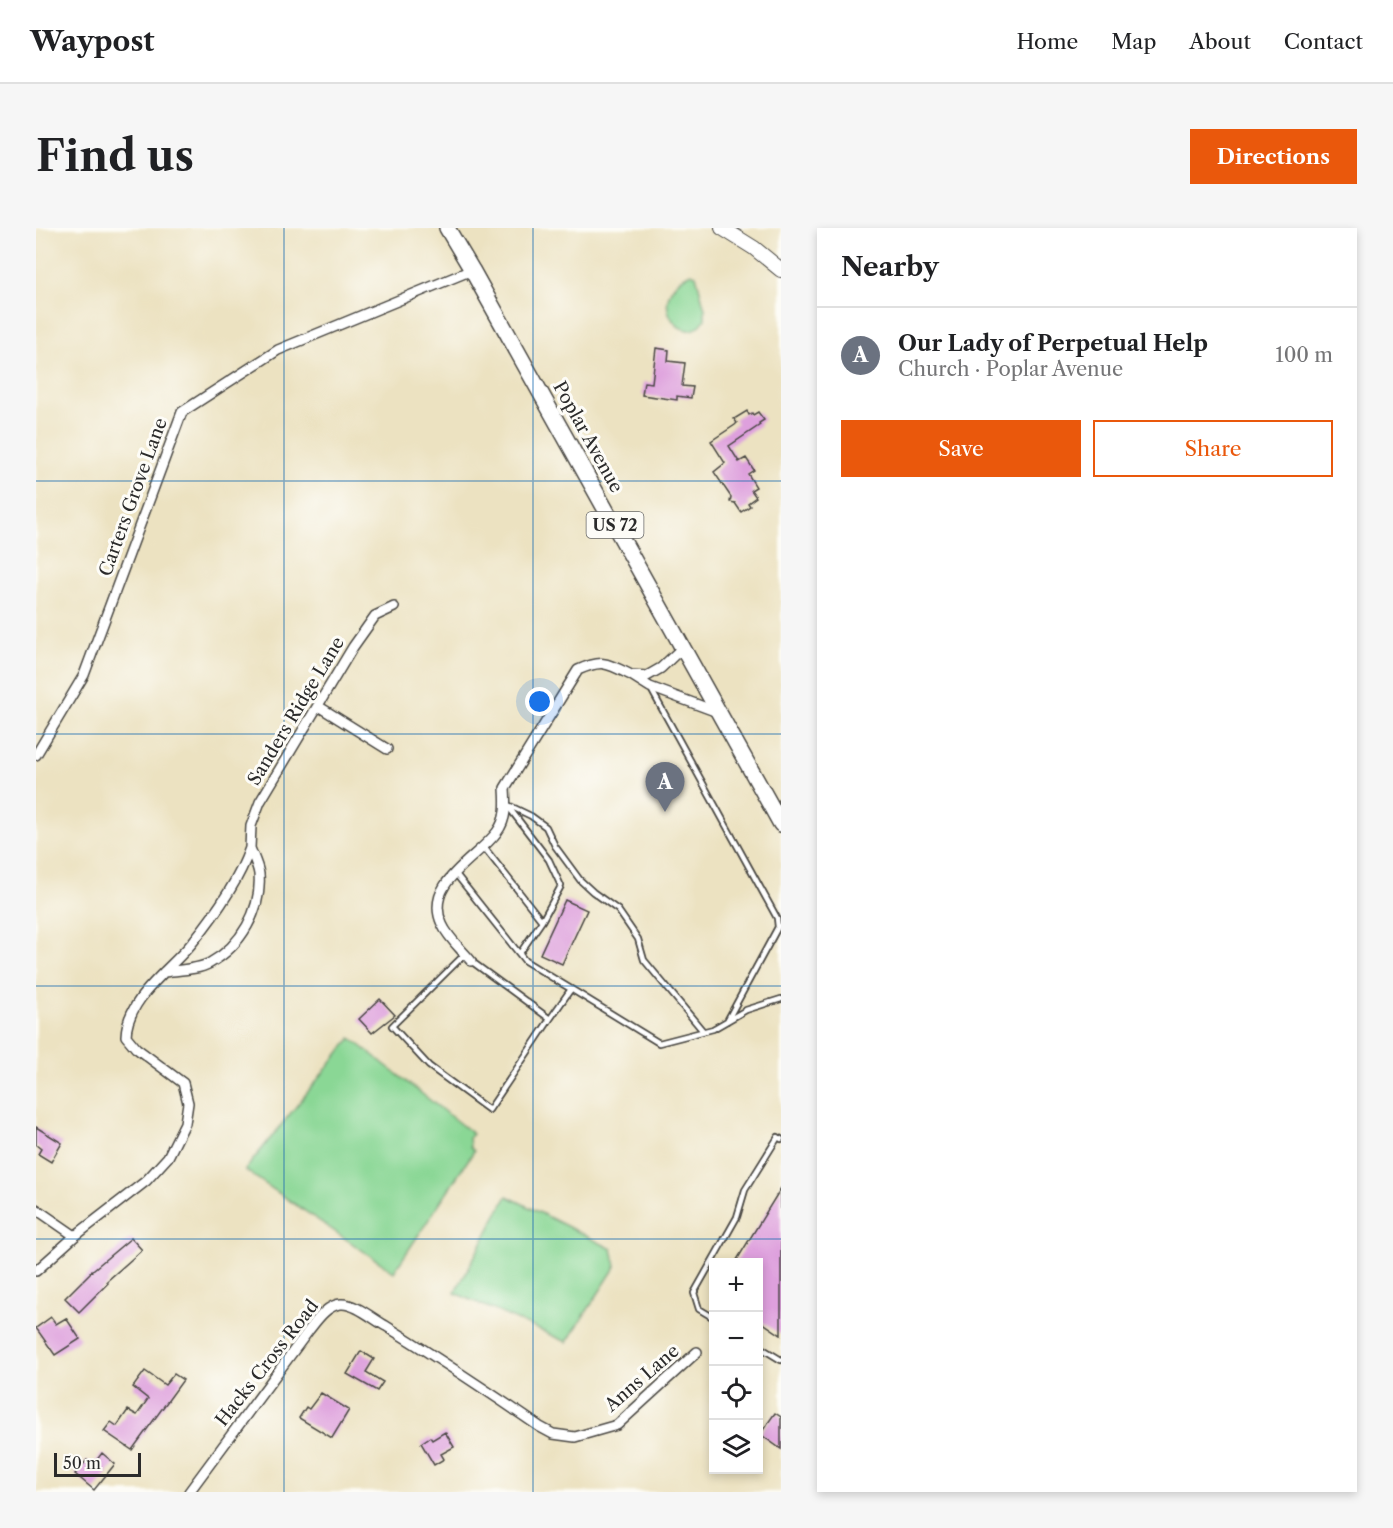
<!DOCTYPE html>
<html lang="en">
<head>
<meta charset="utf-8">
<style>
	:root { --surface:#fff; --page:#f6f6f6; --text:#202124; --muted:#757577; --line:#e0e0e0; --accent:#ea580c }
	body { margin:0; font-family:"Libre Caslon Text",serif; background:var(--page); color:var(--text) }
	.controls { position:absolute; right:18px; bottom:18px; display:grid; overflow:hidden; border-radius:0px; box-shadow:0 3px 9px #0003 }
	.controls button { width:54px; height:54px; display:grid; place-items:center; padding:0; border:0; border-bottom:2px solid var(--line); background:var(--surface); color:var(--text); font:30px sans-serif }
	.scale { position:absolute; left:18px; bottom:15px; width:87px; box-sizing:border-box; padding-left:6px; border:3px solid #2b2b2b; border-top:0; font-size:16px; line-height:21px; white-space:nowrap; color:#2b2b2b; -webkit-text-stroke:4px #fdfcf7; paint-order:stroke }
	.you { position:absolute; left:504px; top:474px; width:21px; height:21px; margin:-15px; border:4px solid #fff; border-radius:50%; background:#1a73e8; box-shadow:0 0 0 9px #1a73e833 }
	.badge { display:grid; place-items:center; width:39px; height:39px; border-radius:50%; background:var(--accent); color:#fff; font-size:20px; font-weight:700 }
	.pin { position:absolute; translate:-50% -50px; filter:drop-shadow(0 2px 3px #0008) }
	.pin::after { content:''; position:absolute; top:32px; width:21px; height:18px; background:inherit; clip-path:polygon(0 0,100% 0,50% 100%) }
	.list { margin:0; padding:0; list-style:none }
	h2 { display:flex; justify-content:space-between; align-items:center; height:78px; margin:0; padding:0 24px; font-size:26px }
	h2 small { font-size:20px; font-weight:400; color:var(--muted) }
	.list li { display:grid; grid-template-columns:39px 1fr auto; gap:18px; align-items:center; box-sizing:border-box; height:96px; padding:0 24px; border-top:2px solid var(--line) }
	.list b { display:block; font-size:22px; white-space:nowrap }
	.list p { margin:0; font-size:20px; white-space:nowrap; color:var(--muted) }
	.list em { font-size:20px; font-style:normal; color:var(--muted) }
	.actions { display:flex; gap:12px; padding:18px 24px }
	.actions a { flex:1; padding:14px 0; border:2px solid var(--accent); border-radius:0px; text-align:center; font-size:21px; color:var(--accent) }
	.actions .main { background:var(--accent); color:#fff }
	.icon { flex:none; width:33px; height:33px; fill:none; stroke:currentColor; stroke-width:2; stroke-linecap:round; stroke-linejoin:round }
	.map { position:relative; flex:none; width:745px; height:1264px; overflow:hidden; border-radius:0px }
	header { display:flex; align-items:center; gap:36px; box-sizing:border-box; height:84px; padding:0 30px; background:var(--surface); border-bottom:2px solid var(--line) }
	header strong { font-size:28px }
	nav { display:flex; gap:33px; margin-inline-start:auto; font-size:21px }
	.intro { display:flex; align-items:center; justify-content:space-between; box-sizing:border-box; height:144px; padding:0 36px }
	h1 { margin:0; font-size:42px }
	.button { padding:15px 27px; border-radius:0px; background:var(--accent); color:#fff; font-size:21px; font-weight:700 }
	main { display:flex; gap:36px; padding:0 36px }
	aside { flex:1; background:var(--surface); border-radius:0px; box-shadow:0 3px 9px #0003 }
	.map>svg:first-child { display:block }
	.grass { fill:#8ad795; stroke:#5a8160; stroke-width:1.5 }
	.building { fill:#dea0dd }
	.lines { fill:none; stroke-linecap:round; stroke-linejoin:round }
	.lane-casing { stroke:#484642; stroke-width:8 }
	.street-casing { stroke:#484642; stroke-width:12 }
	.secondary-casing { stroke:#484642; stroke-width:16 }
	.primary-casing { stroke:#484642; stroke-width:18 }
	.lane { stroke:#fff; stroke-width:4.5 }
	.street { stroke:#fff; stroke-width:9 }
	.secondary { stroke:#fff; stroke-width:14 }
	.primary { stroke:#fff; stroke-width:15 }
	.grid { fill:none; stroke:#1f6fb2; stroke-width:1.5; stroke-opacity:0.55 }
	.labels { text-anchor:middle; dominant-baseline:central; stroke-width:6; stroke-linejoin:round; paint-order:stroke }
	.shield { fill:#fdfcf7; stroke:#6a6a68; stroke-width:1.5 }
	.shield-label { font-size:16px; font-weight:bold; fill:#2b2b2b }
	.street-label { font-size:18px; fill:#2b2b2b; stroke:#fdfcf7 }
</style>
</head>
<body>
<header>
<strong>Waypost</strong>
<nav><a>Home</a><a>Map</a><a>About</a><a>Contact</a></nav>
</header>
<div class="intro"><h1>Find us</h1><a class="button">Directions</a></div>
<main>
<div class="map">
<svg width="745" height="1264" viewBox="0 0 745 1264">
	<rect width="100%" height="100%" fill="#fdfcf7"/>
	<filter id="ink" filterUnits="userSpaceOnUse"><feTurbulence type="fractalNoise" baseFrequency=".0167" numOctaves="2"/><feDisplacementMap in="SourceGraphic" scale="12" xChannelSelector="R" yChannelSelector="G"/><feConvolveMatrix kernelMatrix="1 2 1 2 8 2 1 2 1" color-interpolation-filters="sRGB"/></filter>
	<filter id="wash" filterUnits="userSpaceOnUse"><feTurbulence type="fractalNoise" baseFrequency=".008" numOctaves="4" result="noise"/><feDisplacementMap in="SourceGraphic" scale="24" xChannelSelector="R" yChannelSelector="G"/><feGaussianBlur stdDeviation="1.35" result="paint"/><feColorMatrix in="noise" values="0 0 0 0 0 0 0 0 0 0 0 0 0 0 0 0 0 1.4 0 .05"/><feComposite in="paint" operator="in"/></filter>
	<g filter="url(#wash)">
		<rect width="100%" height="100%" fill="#ece2c1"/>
		<path class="grass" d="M655 45 660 47 669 81V91C649 126 604 69 655 45Z
			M315 810 437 906 433 910 434 919 438 923 358 1044 209 942Z
			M471 968 576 1021 580 1038 531 1114 419 1065Z"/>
		<g id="blocks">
			<path class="building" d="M620 120 633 122 632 133 649 135 646 158 657 159 655 170 641 168V172L606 167 608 154 616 155Z
				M711 183 713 187 716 185 717 187 722 184 728 192 723 195 724 197 693 218 703 234 710 230 718 242 712 246 720 259 715 262 720 269 712 275 714 278 705 284 699 275 694 274 695 269 678 244 689 235 675 213 699 197 701 195 698 191Z
				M529 672 551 682 526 736 504 726Z
				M344 771 359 787 336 805 323 791Z
				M0 899 26 915 15 934 2 926 5 921 0 917Z
				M745 960V1107L723 1092V1035H699Z
				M95 1010 106 1022 71 1053 72 1055 43 1084 29 1070 58 1041Z
				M15 1089 20 1096 30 1090 44 1111 19 1127 0 1100Z
				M325 1123 338 1131 330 1144 347 1154 341 1163 311 1146Z
				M109 1143 129 1157 138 1146 147 1152 96 1222 68 1203 75 1194 81 1198 92 1182 101 1187 112 1171 97 1159Z
				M285 1165 313 1182 296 1210 263 1190 270 1179 273 1181Z
				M739 1185 745 1189V1221L724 1206Z
				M409 1204 418 1219 405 1226 408 1231 398 1237 385 1215 394 1209 396 1212Z
				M66 1225 79 1236 58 1262 39 1246 51 1232 57 1237Z"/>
		</g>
	</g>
	<g filter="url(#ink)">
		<use href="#blocks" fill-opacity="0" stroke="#484642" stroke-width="1.5"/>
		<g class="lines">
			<defs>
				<path id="lane" d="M615 461 741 690 742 699 691 793
					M470 576 495 588 510 599 519 618 544 652 557 664 582 682 602 711 608 732 667 803
					M471 577 513 632 525 658 506 693 484 725
					M447 618 506 693
					M419 645 489 733 535 761
					M429 726 356 798 393 838 453 882 514 791 435 733
					M514 791 535 761 623 815 677 801 710 782 745 771
					M678 1090 663 1081 658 1065 701 989 709 962 742 909 745 911
					M722 1118 745 1132"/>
				<path id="street" d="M647 419 625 440 611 448 595 447 614 459 684 485
					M282 478 351 521
					M0 527 48 447 146 184 242 122 436 42
					M214 620 215 598 224 574 317 419 339 388 358 379
					M435 733C426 722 412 710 406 696 387 655 441 631 461 604 471 591 470 575 469 560L542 442C567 431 571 435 595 447
					M0 981 39 1008
					M0 1043 39 1008 110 953 132 929 149 895 152 875 147 855 100 820 90 808C91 770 134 742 156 715 178 688 203 652 214 620 217 628 222 638 223 646 226 682 205 718 174 735 162 742 141 742 128 744
					M153 1264 273 1102C281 1092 291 1077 305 1076 319 1075 337 1091 350 1098 402 1130 453 1164 504 1199L517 1206 539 1209 581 1197 661 1124"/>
				<path id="secondary" d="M686 0 718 20 745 42"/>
				<path id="primary" d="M411 0 436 42 745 596"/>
			</defs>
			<use href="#lane" class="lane-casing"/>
			<use href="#street" class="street-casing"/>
			<use href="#secondary" class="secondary-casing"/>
			<use href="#primary" class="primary-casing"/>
			<use href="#lane" class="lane"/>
			<use href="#street" class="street"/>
			<use href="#secondary" class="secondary"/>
			<use href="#primary" class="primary"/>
		</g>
	</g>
	<path class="grid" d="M248 0V1264M497 0V1264M0 253H745M0 506H745M0 758H745M0 1011H745"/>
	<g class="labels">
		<rect class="shield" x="550.5" y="284" width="57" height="26" rx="4.5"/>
		<g class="shield-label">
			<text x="579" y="297">US 72</text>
		</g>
		<g class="street-label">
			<text transform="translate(552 209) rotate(61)">Poplar Avenue</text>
			<text transform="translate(97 269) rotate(-70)">Carters Grove Lane</text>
			<text transform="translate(260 483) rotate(-59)">Sanders Ridge Lane</text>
			<text transform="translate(231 1135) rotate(-52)">Hacks Cross Road</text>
			<text transform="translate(606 1150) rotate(-41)">Anns Lane</text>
		</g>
	</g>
</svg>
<div class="controls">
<button>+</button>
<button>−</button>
<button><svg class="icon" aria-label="locate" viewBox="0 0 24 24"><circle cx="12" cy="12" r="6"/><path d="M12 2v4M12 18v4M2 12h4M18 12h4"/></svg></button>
<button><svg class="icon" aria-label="layers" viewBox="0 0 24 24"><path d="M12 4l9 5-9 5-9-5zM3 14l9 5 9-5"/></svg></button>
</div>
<div class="scale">50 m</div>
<div class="you"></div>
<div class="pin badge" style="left:629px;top:584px;background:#6b7280">A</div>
</div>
<aside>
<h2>Nearby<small></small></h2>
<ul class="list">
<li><span class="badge" style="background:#6b7280">A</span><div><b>Our Lady of Perpetual Help</b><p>Church · Poplar Avenue</p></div><em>100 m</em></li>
</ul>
<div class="actions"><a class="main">Save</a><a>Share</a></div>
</aside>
</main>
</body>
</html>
